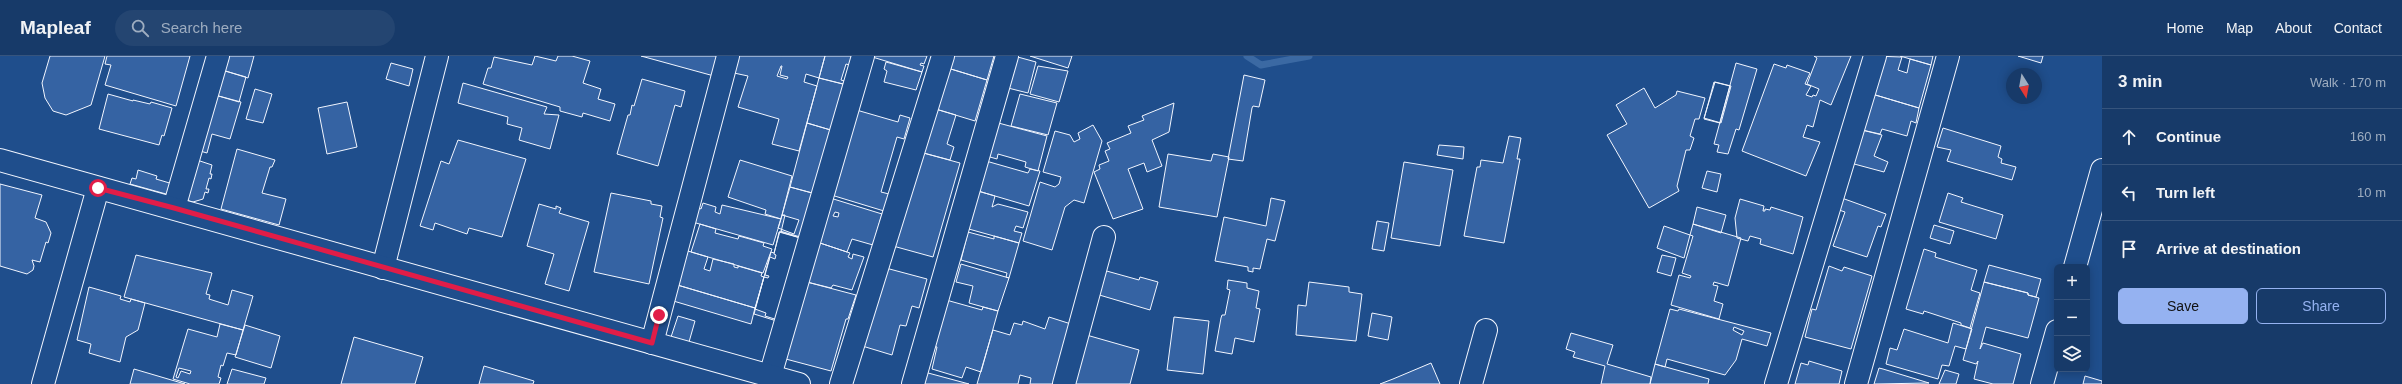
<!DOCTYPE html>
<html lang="en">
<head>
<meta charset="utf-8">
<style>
	:root { --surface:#173a69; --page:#244571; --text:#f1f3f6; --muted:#9eadc0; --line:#36547d; --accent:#95b2f1 }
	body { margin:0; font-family:Arial,sans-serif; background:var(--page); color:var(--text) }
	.controls { position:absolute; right:12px; bottom:12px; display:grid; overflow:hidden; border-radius:6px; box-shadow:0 2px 10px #0003 }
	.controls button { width:36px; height:36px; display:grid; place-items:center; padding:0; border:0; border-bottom:1px solid var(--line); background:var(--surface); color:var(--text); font:20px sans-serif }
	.compass { position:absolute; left:2006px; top:12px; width:36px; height:36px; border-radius:50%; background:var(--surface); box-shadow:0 2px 10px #0003; rotate:169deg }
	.stop { position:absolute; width:12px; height:12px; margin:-9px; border:3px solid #e11d48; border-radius:50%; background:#fff }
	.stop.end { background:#e11d48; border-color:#fff; box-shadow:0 1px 4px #0008 }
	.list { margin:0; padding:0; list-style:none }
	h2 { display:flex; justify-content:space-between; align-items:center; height:52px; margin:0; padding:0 16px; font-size:17px }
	h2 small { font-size:13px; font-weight:400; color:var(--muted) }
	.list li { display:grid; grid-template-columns:26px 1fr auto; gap:12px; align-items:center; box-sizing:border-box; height:56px; padding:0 16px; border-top:1px solid var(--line) }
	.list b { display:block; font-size:15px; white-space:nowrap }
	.list em { font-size:13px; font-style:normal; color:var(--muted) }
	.actions { display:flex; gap:8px; padding:12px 16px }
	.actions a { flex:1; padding:9px 0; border:1px solid var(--accent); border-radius:6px; text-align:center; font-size:14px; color:var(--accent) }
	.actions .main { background:var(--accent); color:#111 }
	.icon { flex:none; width:22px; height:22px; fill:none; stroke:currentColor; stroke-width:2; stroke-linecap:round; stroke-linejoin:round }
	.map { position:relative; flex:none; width:2102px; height:328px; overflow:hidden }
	header { display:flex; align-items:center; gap:24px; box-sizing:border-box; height:56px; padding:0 20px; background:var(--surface); border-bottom:1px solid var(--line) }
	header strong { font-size:19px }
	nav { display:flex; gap:22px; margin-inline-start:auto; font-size:14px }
	.search { width:280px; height:36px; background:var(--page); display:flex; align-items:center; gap:10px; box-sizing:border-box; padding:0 14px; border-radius:22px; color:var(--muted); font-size:15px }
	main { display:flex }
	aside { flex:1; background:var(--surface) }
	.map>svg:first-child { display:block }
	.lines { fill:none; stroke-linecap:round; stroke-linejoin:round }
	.stream { stroke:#3b69a3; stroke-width:7 }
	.building { fill:#3563a3; stroke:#f2f6ff; fill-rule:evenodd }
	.minor-casing { stroke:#f2f6ff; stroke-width:24 }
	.tertiary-casing { stroke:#f2f6ff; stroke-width:24 }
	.minor { stroke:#1f4e8c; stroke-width:22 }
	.tertiary { stroke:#1f4e8c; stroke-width:22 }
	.route { stroke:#e11d48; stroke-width:5 }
</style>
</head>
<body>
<header>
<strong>Mapleaf</strong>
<div class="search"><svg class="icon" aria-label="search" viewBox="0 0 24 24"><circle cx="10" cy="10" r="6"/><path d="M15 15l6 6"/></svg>Search here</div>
<nav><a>Home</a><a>Map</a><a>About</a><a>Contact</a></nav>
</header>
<main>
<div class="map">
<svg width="2102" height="328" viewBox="0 0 2102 328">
	<rect width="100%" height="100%" fill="#1f4e8c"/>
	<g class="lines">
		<path class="stream" d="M1247 0 1261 9 1309 0"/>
	</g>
	<path class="building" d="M50 0H105L91 49 66 59 53 55 45 42 42 27Z
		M107 0H190L176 50 105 29 111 9 105 8Z
		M227 0H254L248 22 222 14Z
		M535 0 556 5 558 0H572L590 5 583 27 601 33 598 43 615 48 610 65 583 57 582 61 560 55V51L483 28 488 12H491L494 1 532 9Z
		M641 0H719L714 20Z
		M739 0H825L819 22 806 18 804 26 817 30 799 95 772 88 779 63 738 51 748 20 734 17ZM781 10H782L780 19 788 21 787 23 777 20Z
		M825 0H856L853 10 846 8 841 24 848 26 847 29 819 22Z
		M869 0H927L924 8 921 7 920 9 924 10 922 16Z
		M951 0H994L987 24 941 10Z
		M1014 0 1036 6 1028 37 1000 30Z
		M1030 0H1072L1068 12Z
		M1814 0H1851L1831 49 1820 44 1813 71 1807 69 1803 81 1820 86 1806 120 1742 95 1774 8 1786 12 1787 9 1810 17 1805 28 1811 30 1806 39 1812 41 1813 39 1816 40 1819 33 1807 28 1817 2Z
		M1873 0 1902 1 1898 14 1907 17 1910 3 1931 9 1919 52 1872 38Z
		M1900 0H1933L1931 9Z
		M2018 0H2043L2041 7Z
		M886 6 922 16 916 34 884 26 887 15 884 13Z
		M391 7 413 13 409 30 386 23Z
		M1736 7 1757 13 1739 74 1736 73 1728 98 1717 96 1719 89 1714 88Z
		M941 10 987 24 975 65 929 51Z
		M1038 10 1068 15 1059 46 1030 38Z
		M222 14 246 21 239 46 215 39Z
		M1244 19 1265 24 1259 51 1253 50 1252 52 1243 105 1228 103Z
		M819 22 847 29 834 75 807 67Z
		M642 23 685 35 681 51 675 49 658 110 617 98 628 59H630L632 49 634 50Z
		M1714 26 1730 30 1720 67 1704 63Z
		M1715 26 1731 30 1721 67 1704 62Z
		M463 27 547 51 544 58 559 59 550 93 519 84 522 72 507 68 508 61 458 47Z
		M1644 32 1655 52 1676 39 1677 35 1705 42 1699 63H1695L1690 80 1694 82 1690 94H1686L1677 130 1679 135 1649 152 1607 79 1627 68 1616 49Z
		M255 33 272 38 263 67 246 63Z
		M108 38 133 45V44L150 48 151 46 172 52 164 80 162 79 159 89 99 73Z
		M1020 38 1057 47 1048 79 1011 70Z
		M1872 38 1919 52 1916 67 1911 65 1907 80 1882 73 1880 78 1862 74Z
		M215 39 241 46 230 83 212 78 207 97 200 95Z
		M347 46 357 91 327 98 318 52Z
		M1174 47 1169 76 1152 84 1162 110 1147 116 1144 107 1128 113 1143 153 1113 163 1094 116 1100 113 1099 109 1109 105 1105 95 1110 93 1107 87 1131 77 1128 70 1144 64 1142 60Z
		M929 51 956 59 947 88 954 91 950 104 916 95Z
		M853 53 898 66 900 59 910 62 904 83 897 81 881 136 889 138 884 155 828 138Z
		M991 65 1047 80 1038 115 1025 111 1026 106 998 98 997 103 983 99Z
		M807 67 834 75 816 138 790 131Z
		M1093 69 1102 85 1084 147 1074 144 1065 151 1052 194 1023 185 1040 126 1055 131 1059 128 1061 121 1043 116 1055 75 1070 79 1074 86 1080 83 1078 77Z
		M1943 72 2001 90 1998 101 2002 103 2001 107 2016 111 2012 124 1947 105 1951 94 1937 91Z
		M1862 74 1882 79 1874 100 1888 106 1884 116 1843 105Z
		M1509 80 1521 82 1517 103H1520L1504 187 1464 180 1477 111H1480L1481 104 1503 107Z
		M458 84 526 103 502 181 469 172 467 178 435 167 433 174 420 170 441 105 449 108Z
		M1439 89 1464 91 1463 103 1437 99Z
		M237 93 275 104 272 111H270L262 137 286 143 279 169 221 153Z
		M916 95 960 107 933 201 893 190Z
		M1168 98 1211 105 1213 98 1229 101 1217 161 1159 151Z
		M197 104 212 109 210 118H212L211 123 209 122 206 133H209L208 137 205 136 203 143 193 146 186 144Z
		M740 104 792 120 781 163 765 158 766 154 728 141Z
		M986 105 1028 117 1030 113 1040 115 1029 150 978 135Z
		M1404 106 1453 114 1440 190 1391 182Z
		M138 114 157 120 156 123 173 128 172 132 166 138 130 128 132 122 136 123Z
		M1707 115 1721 118 1717 136 1702 132Z
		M0 128 42 139 35 162 46 166 51 177 48 187 46 186 40 206 32 204 34 210 33 214 27 218 0 210Z
		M790 131 816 138 804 183 781 176 785 159H782Z
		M978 135 995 140 992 151 998 148 1028 156 1023 172 1016 170 1014 175 1022 177 1019 187 958 170Z
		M611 137 651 145V148L662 150 660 161 663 162 649 228 594 216Z
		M1948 137 1963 142 1961 146 2003 159 1996 183 1939 166Z
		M827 141 882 158 873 189 852 183 847 196 814 185ZM835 156 839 157 838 161 833 160Z
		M1839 141 1886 158 1881 171 1878 170 1867 201 1833 190 1845 156 1836 153Z
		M1271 142 1285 145 1275 185 1267 183 1260 213 1253 212V216L1248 215V211L1215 205 1224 161 1266 170Z
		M1740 143 1764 150 1763 155H1765V153L1770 154 1771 151 1803 161 1793 198 1760 188 1761 183 1750 180 1748 185 1737 182 1735 162Z
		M703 147 716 151 715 156 720 158 722 149 781 163 773 189 689 165 694 150 701 153Z
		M539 148 556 153V150L561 152 559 157 589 166 569 235 545 228 554 198 527 190Z
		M1697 151 1726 159 1721 177 1693 168Z
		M782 159 799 164 794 178 778 172Z
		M1377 165 1389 167 1384 195 1372 193Z
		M700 168 716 173 715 177 738 183 739 180 764 187 763 190 772 193 763 217 691 196Z
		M1693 168 1741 182 1728 230 1714 226 1713 229 1718 230 1714 245 1723 248 1719 263 1671 249 1679 219 1690 222 1691 220 1682 217 1693 180 1690 179Z
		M1934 169 1954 175 1950 188 1930 182Z
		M1664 170 1690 179 1684 202 1657 192Z
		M780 175 807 183 781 265 765 260 766 257 755 253 771 196 774 197Z
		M779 176 804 183 780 266 754 258 764 221 768 222 769 220 765 219 770 201 775 203 776 199 774 198Z
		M968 176 994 183V180L1019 187 1009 222 1006 221 1007 217 961 204Z
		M814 185 850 197 848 201 852 203 853 198 864 201 852 234 833 229 831 232 803 225Z
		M1924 193 1936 197 1935 201 1977 214 1971 234 1980 237 1970 272 1961 269V267L1924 255 1923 258 1906 253Z
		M688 195 708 201 704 213 710 215 713 203 734 208V211L738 212V210L762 217 761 220 764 221 755 252 674 228 680 221Z
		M136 199 212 217 206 238 210 239 209 243 228 249 232 234 253 240 243 274 124 241Z
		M1662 199 1676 202 1671 220 1657 216Z
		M961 208 1009 222 998 255 969 247 973 230 956 226Z
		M1989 209 2041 223 2036 241 2028 239V237L1984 226Z
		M1829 210 1842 215 1844 211 1872 220 1851 293 1805 281 1812 253 1816 254Z
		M882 211 927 223 919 252 912 250 906 270 900 269 892 299 859 289Z
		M1103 214 1139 224 1140 221 1158 226 1150 254 1096 238Z
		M1228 224 1247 227V232L1259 235 1256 252 1260 253 1254 286 1235 282 1232 298 1215 295 1221 262 1222 259H1225L1230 234 1227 233Z
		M803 225 856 239 848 263H846L831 315 782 302Z
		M1309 226 1349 231V236L1362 238 1356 285 1296 279 1298 249 1306 250Z
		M1984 226 2028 237V239L2039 242 2028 282 1986 271 1980 293 1983 287 2021 298 2013 328H1993L1974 323 1978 305 1976 308 1963 304Z
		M674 228 755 252 751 268 670 244Z
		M89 231 121 240 120 243 130 246 131 243 145 247 138 274 126 281 120 306 89 297 91 288 77 284Z
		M939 242 982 254 983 251 998 255 981 316 966 311 962 322 932 313 937 291 934 290Z
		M1670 253 1678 255 1679 253 1771 277 1767 290 1742 283 1736 304 1725 319 1667 303 1665 311 1655 308ZM1734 271 1744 275 1742 279 1733 274Z
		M1372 257 1392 261 1388 284 1368 280Z
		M678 260 695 265 689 286 671 281Z
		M1049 261 1071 268 1053 328H1030L1031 322 1020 319 1018 328H977L993 274 1010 279 1014 267 1022 269 1023 265 1045 273Z
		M1174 261 1209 265 1203 318 1167 314Z
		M1953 267 1972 273 1966 293 1955 290 1949 310 1942 309 1938 323 1886 308 1890 292 1897 294 1904 273 1948 287Z
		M220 268 243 274 236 299 227 297 223 310 221 309 218 321 221 322 219 328H190L173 323 188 273 217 281ZM179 312 191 315 190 318 181 315 178 322 176 321Z
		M245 269 280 280 271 312 235 301Z
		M1571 277 1613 289 1607 308 1651 321 1650 328H1601L1605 310 1573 301 1575 296 1566 293Z
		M1083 278 1139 294 1130 328H1069Z
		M354 281 423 301 415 328H341Z
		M1809 305 1842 315 1839 328H1795L1801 307 1808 309Z
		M1431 307 1440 328H1380L1393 323Z
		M1655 308 1709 323 1708 328H1650Z
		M484 310 534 325 533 328H479Z
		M1879 312 1883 313 1929 327 1874 328Z
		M134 313 185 328H130Z
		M232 313 266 322 264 328H227Z
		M917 314 969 328H913Z
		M1945 314 1959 318 1956 328H1939Z
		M2085 320 2102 325V328H2083Z"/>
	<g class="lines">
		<defs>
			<path id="minor" d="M174 152 218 0
				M2075 211 2102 114
				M383 212 437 0
				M652 287 728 0
				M770 320 863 0
				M43 328 98 132
				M841 328 943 0
				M913 328 1007 0
				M1064 328 1104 181
				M1471 328 1486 274
				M1776 328 1875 0
				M1856 328 1948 0
				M2042 328 2057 275"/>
			<path id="tertiary" d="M0 104 799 328"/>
		</defs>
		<use href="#minor" class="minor-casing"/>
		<use href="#tertiary" class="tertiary-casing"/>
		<use href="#minor" class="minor"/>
		<use href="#tertiary" class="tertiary"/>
	</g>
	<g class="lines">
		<path class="route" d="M98 132 174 152 652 287 659 259"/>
	</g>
</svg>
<div class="controls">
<button>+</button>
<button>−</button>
<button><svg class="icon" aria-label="layers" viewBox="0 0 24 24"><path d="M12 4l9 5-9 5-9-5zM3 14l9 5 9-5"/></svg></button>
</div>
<svg class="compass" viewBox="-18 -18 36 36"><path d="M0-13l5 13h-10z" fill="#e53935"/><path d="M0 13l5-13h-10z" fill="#9eadc0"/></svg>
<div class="stop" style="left:98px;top:132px"></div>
<div class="stop end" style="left:659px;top:259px"></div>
</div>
<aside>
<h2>3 min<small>Walk · 170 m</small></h2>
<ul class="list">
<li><svg class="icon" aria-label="ahead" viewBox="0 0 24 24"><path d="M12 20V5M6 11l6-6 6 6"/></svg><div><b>Continue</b></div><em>160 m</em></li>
<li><svg class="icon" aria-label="left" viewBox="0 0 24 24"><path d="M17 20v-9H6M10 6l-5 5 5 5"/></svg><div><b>Turn left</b></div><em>10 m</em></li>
<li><svg class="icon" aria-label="arrive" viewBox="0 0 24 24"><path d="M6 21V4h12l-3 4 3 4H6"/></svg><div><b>Arrive at destination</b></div></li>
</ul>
<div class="actions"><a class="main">Save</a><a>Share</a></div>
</aside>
</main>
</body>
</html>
